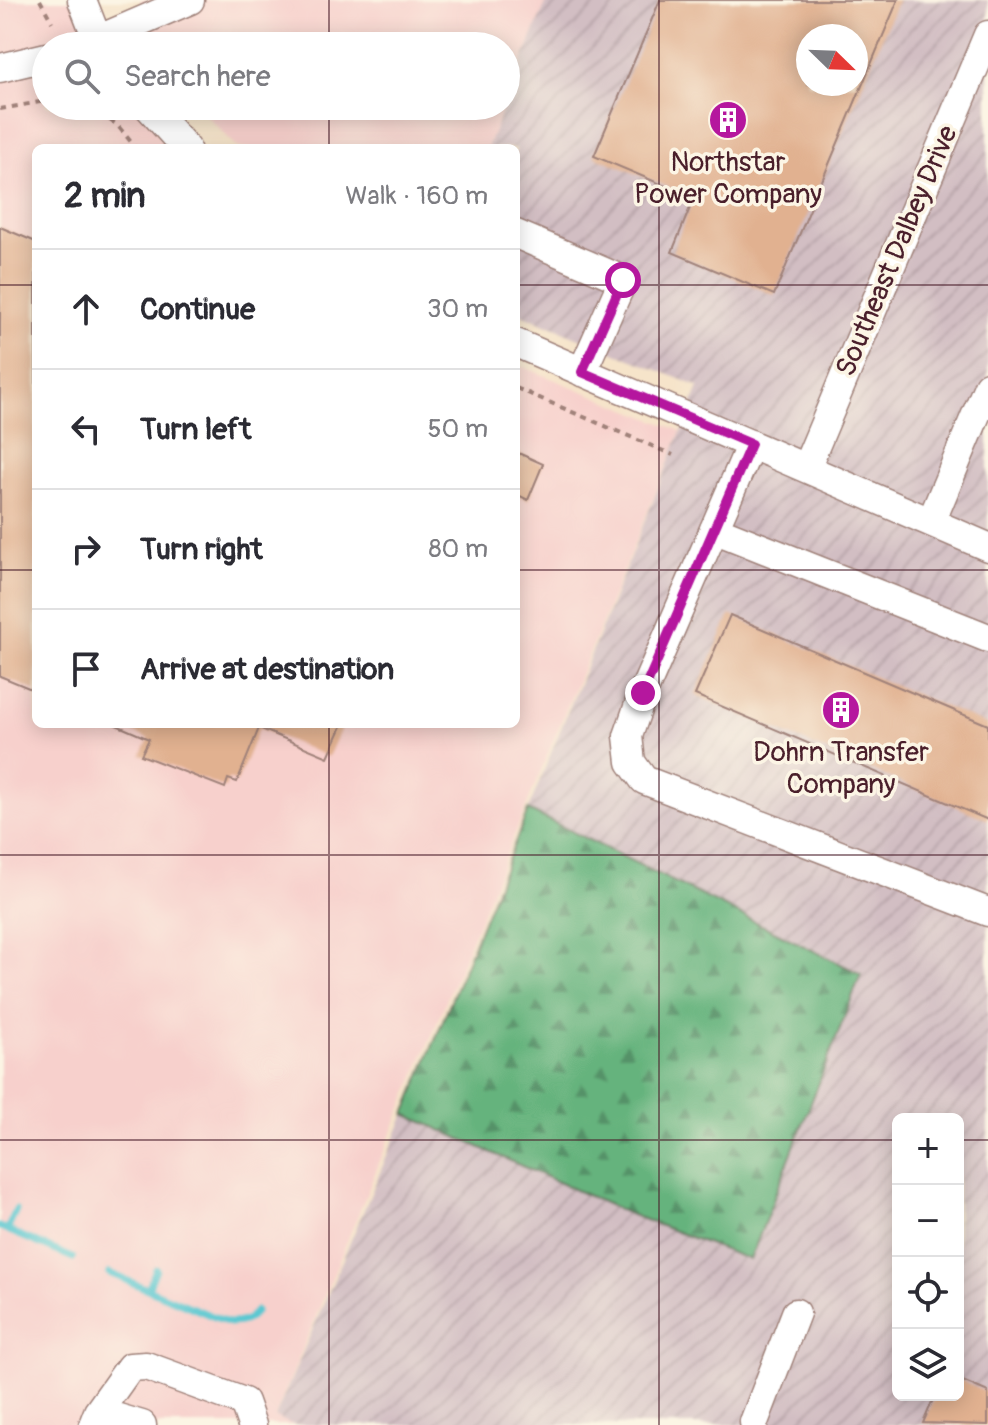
<!DOCTYPE html>
<html lang="en">
<head>
<meta charset="utf-8">
<style>
	:root { --surface:#fff; --page:#f7f7f7; --text:#2b2b33; --muted:#7c7c81; --line:#e1e1e2 }
	body { margin:0; font-family:Pangolin,sans-serif; background:var(--page); color:var(--text) }
	.controls { position:absolute; right:24px; bottom:24px; display:grid; overflow:hidden; border-radius:12px; box-shadow:0 4px 20px #0003 }
	.controls button { width:72px; height:72px; display:grid; place-items:center; padding:0; border:0; border-bottom:2px solid var(--line); background:var(--surface); color:var(--text); font:40px sans-serif }
	.compass { position:absolute; left:796px; top:24px; width:72px; height:72px; border-radius:50%; background:var(--surface); box-shadow:0 4px 20px #0003; rotate:113deg }
	.stop { position:absolute; width:24px; height:24px; margin:-18px; border:6px solid #b5179e; border-radius:50%; background:#fff }
	.stop.end { background:#b5179e; border-color:#fff; box-shadow:0 2px 8px #0008 }
	.list { margin:0; padding:0; list-style:none }
	h2 { display:flex; justify-content:space-between; align-items:center; height:104px; margin:0; padding:0 32px; font-size:34px }
	h2 small { font-size:26px; font-weight:400; color:var(--muted) }
	.list li { display:grid; grid-template-columns:52px 1fr auto; gap:24px; align-items:center; box-sizing:border-box; height:120px; padding:0 32px; border-top:2px solid var(--line) }
	.list b { display:block; font-size:30px; white-space:nowrap }
	.list em { font-size:26px; font-style:normal; color:var(--muted) }
	.icon { flex:none; width:44px; height:44px; fill:none; stroke:currentColor; stroke-width:2; stroke-linecap:round; stroke-linejoin:round }
	.map { position:relative; flex:none; width:988px; height:1425px; overflow:hidden }
	.search { position:absolute; background:var(--surface); box-shadow:0 4px 20px #0003; left:32px; top:32px; width:488px; height:88px; display:flex; align-items:center; gap:20px; box-sizing:border-box; padding:0 28px; border-radius:44px; color:var(--muted); font-size:30px }
	.panel { position:absolute; background:var(--surface); box-shadow:0 4px 20px #0003; left:32px; top:144px; width:488px; height:584px; border-radius:12px }
	.map>svg:first-child { display:block }
	.built { fill:#f7d0cc }
	.industrial { fill:url(#industrial-furrows); fill-rule:evenodd }
	.forest { fill:url(#forest-firs); stroke:#586954; stroke-width:2 }
	.lines { fill:none; stroke-linecap:round; stroke-linejoin:round }
	.stream { stroke:#5bc8d1; stroke-width:7 }
	.building { fill:#e1b190; fill-rule:evenodd }
	.minor-casing { stroke:#a0827a; stroke-width:31 }
	.path { stroke:#a0827a; stroke-width:4; stroke-dasharray:6 6; stroke-linecap:butt }
	.minor { stroke:#fff; stroke-width:28 }
	.route { stroke:#b5179e; stroke-width:10 }
	.grid { fill:none; stroke:#4a1f2b; stroke-width:2; stroke-opacity:0.55 }
	.labels { text-anchor:middle; dominant-baseline:central; stroke-width:7; stroke-linejoin:round; paint-order:stroke }
	.poi-label { font-size:28px; fill:#4a1f2b; stroke:#fcf5e5 }
	.street-label { font-size:28px; fill:#4a1f2b; stroke:#fcf5e5 }
</style>
</head>
<body>
<div class="map">
<svg width="988" height="1425" viewBox="0 0 988 1425">
	<defs>
		<pattern id="industrial-furrows" width="10" height="10" patternUnits="userSpaceOnUse" patternTransform="scale(2)"><rect width="10" height="10" fill="#d2bec3"/><path d="M-1 1l2-2M0 10L10 0M9 11l2-2" fill="none" stroke="#b6a3a8"/></pattern>
		<pattern id="forest-firs" width="22" height="20" patternUnits="userSpaceOnUse" patternTransform="scale(2)"><rect width="22" height="20" fill="#65b37d"/><path d="M5 1l3.5 6h-7zM16 11l3.5 6h-7z" fill="#559167"/></pattern>
	</defs>
	<rect width="100%" height="100%" fill="#fcf5e5"/>
	<filter id="ink" filterUnits="userSpaceOnUse"><feTurbulence type="fractalNoise" baseFrequency=".0125" numOctaves="2"/><feDisplacementMap in="SourceGraphic" scale="16" xChannelSelector="R" yChannelSelector="G"/><feConvolveMatrix kernelMatrix="1 2 1 2 8 2 1 2 1" color-interpolation-filters="sRGB"/></filter>
	<filter id="wash" filterUnits="userSpaceOnUse"><feTurbulence type="fractalNoise" baseFrequency=".006" numOctaves="4" result="noise"/><feDisplacementMap in="SourceGraphic" scale="32" xChannelSelector="R" yChannelSelector="G"/><feGaussianBlur stdDeviation="1.8" result="paint"/><feColorMatrix in="noise" values="0 0 0 0 0 0 0 0 0 0 0 0 0 0 0 0 0 1.4 0 .05"/><feComposite in="paint" operator="in"/></filter>
	<g filter="url(#wash)">
		<rect width="100%" height="100%" fill="#f6e4ca"/>
		<path class="built" d="M0 0H70L100 46H46V106H140L167 148H36V724H516V364L681 431 275 1416 296 1425H0Z
			M140 0H547L506 101V46H160Z
			M197 106H504L487 148H238Z"/>
		<path class="industrial" d="M547 0H988V1425H294L275 1417 405 1114 627 1213 750 1260 861 973 528 810 699 387 516 312V148H487ZM808 36H856V84H808ZM898 1119H958V1395H898Z"/>
		<path class="forest" d="M528 810 861 974 750 1260 627 1213 405 1114Z"/>
		<g class="lines">
			<path class="stream" d="M0 1227 73 1258
				M7 1230 16 1210
				M109 1273 229 1323C242 1323 248 1321 256 1311
				M148 1289 156 1269"/>
		</g>
		<g id="blocks">
			<path class="building" d="M660 0H898L774 295 672 252 694 198 594 156ZM808 36H856V84H808Z
				M0 227 36 242V691L0 676Z
				M516 452 543 464 528 500 516 494Z
				M730 615 988 725V820L695 695Z
				M114 724H343L328 757 259 728 237 782 228 779 225 788 141 755 149 739Z
				M958 1379 988 1392V1425L923 1423 935 1395H958Z"/>
		</g>
	</g>
	<g filter="url(#ink)">
		<use href="#blocks" fill-opacity="0" stroke="#a0827a" stroke-width="2"/>
		<g class="lines">
			<defs>
				<path id="minor" d="M82 0 100 46
					M83 46 190 0
					M0 68 46 57
					M148 106 186 148
					M516 234 623 280 582 372
					M516 343 988 547
					M751 444 643 693 628 736 631 762 644 780 988 912
					M806 468 988 35
					M931 522 988 386
					M714 529 988 638
					M98 1412 130 1367 146 1366 244 1402 252 1425
					M754 1422 796 1313
					M93 1425 98 1412 142 1425"/>
			</defs>
			<use href="#minor" class="minor-casing"/>
			<path class="path" d="M40 0 52 22
				M90 106 118 126 136 148
				M0 109 46 101
				M516 388 673 455"/>
			<use href="#minor" class="minor"/>
		</g>
	</g>
	<g class="lines" filter="url(#ink)">
		<path class="route" d="M623 280 582 372 751 444 643 693"/>
	</g>
	<path class="grid" d="M329 0V46M659 0V1425M329 106V148M0 285H36M516 285H988M0 570H36M516 570H988M329 724V1425M0 855H988M0 1140H898M958 1140H988"/>
	<defs>
		<symbol id="building-disc" viewBox="-11 -11 22 22"><circle r="9.5" fill="#b5179e" stroke="#fcf5e5"/><path d="M-4-6H4V6H1V3H-1V6H-4ZM-2.5-4.3h1.7v1.8h-1.7ZM.8-4.3h1.7v1.8H.8ZM-2.5-1h1.7V.8h-1.7ZM.8-1h1.7V.8H.8Z" fill="#fff"/></symbol>
	</defs>
	<g fill-rule="evenodd">
		<use href="#building-disc" x="706" y="98" width="44" height="44"/>
		<use href="#building-disc" x="819" y="688" width="44" height="44"/>
	</g>
	<g class="labels">
		<g class="poi-label">
			<text x="728" y="162">Northstar<tspan x="728" dy="32">Power Company</tspan></text>
			<text x="841" y="752">Dohrn Transfer<tspan x="841" dy="32">Company</tspan></text>
		</g>
		<g class="street-label">
			<text transform="translate(897 251) rotate(-67)">Southeast Dalbey Drive</text>
		</g>
	</g>
</svg>
<div class="controls">
<button>+</button>
<button>−</button>
<button><svg class="icon" aria-label="locate" viewBox="0 0 24 24"><circle cx="12" cy="12" r="6"/><path d="M12 2v4M12 18v4M2 12h4M18 12h4"/></svg></button>
<button><svg class="icon" aria-label="layers" viewBox="0 0 24 24"><path d="M12 4l9 5-9 5-9-5zM3 14l9 5 9-5"/></svg></button>
</div>
<svg class="compass" viewBox="-18 -18 36 36"><path d="M0-13l5 13h-10z" fill="#e53935"/><path d="M0 13l5-13h-10z" fill="#7c7c81"/></svg>
<div class="stop" style="left:623px;top:280px"></div>
<div class="stop end" style="left:643px;top:693px"></div>
<div class="search"><svg class="icon" aria-label="search" viewBox="0 0 24 24"><circle cx="10" cy="10" r="6"/><path d="M15 15l6 6"/></svg>Search here</div>
<section class="panel">
<h2>2 min<small>Walk · 160 m</small></h2>
<ul class="list">
<li><svg class="icon" aria-label="ahead" viewBox="0 0 24 24"><path d="M12 20V5M6 11l6-6 6 6"/></svg><div><b>Continue</b></div><em>30 m</em></li>
<li><svg class="icon" aria-label="left" viewBox="0 0 24 24"><path d="M17 20v-9H6M10 6l-5 5 5 5"/></svg><div><b>Turn left</b></div><em>50 m</em></li>
<li><svg class="icon" aria-label="right" viewBox="0 0 24 24"><path d="M7 20v-9h11M14 6l5 5-5 5"/></svg><div><b>Turn right</b></div><em>80 m</em></li>
<li><svg class="icon" aria-label="arrive" viewBox="0 0 24 24"><path d="M6 21V4h12l-3 4 3 4H6"/></svg><div><b>Arrive at destination</b></div></li>
</ul>
</section>
</div>
</body>
</html>
